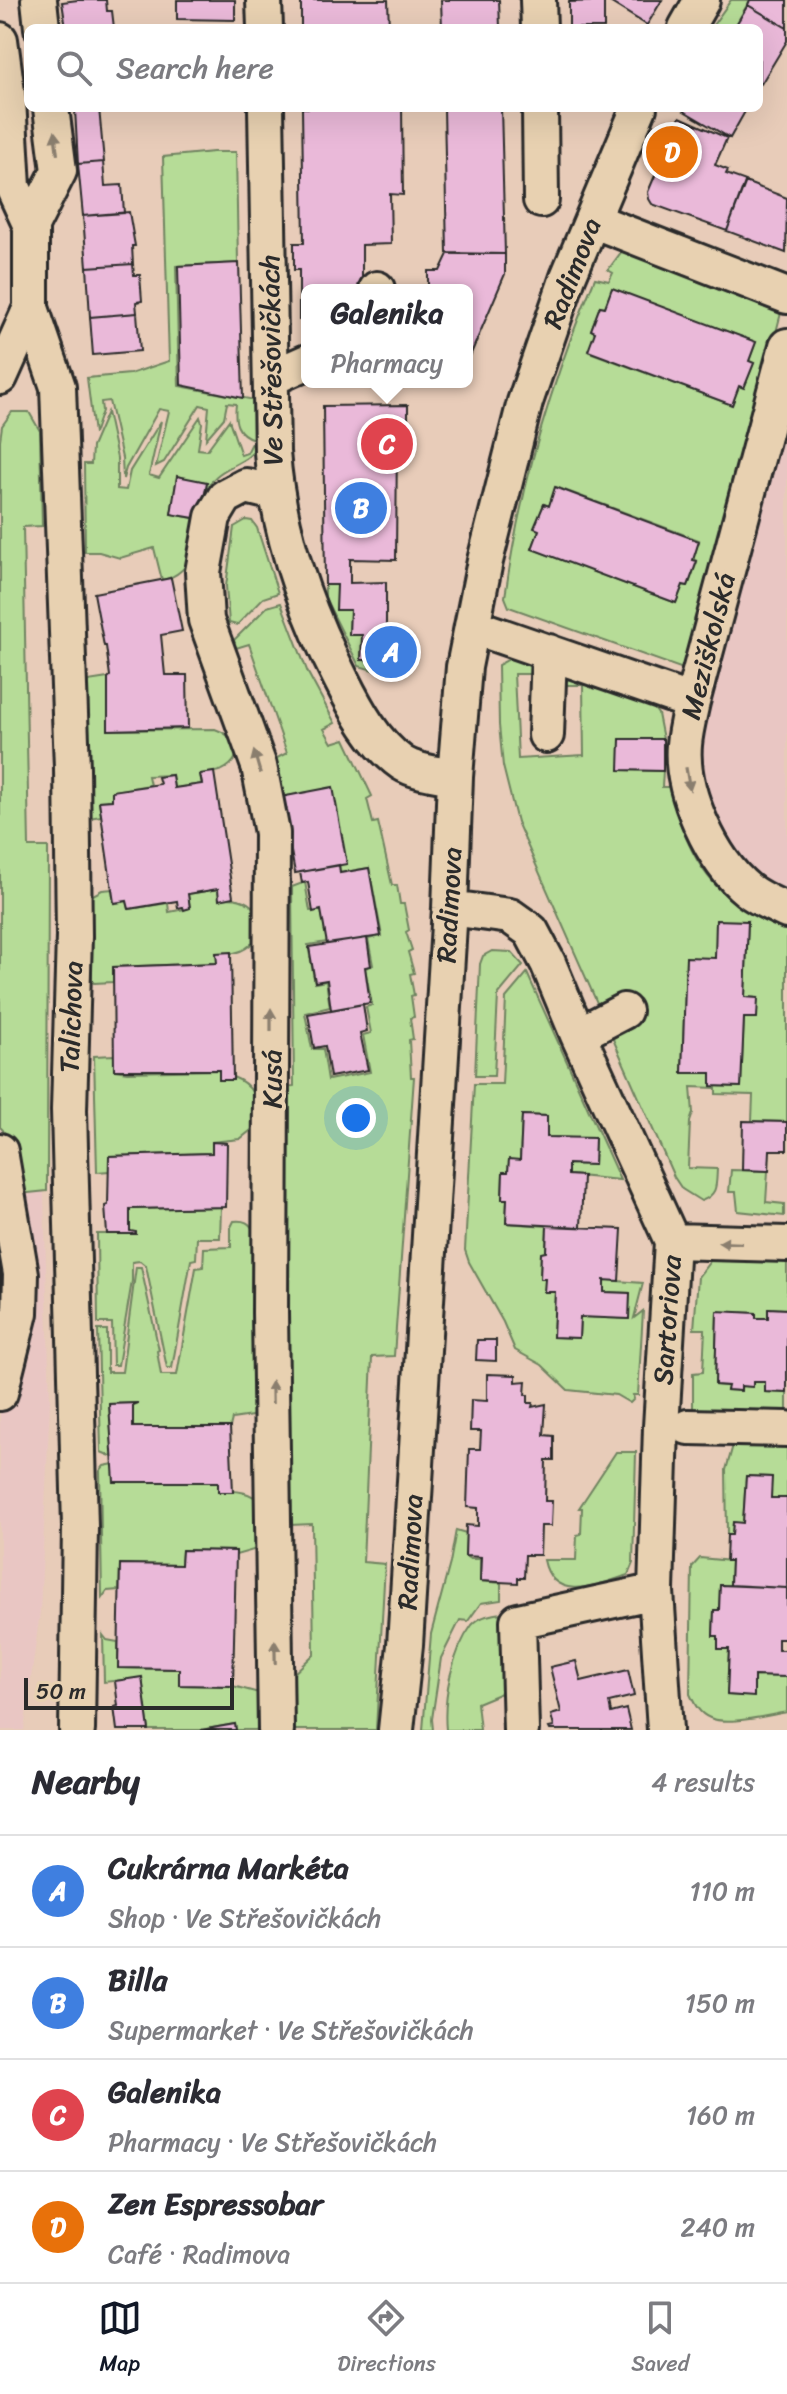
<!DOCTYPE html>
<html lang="en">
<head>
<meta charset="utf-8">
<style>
	:root { --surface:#fff; --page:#f2f2f3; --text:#2b2b33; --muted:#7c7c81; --line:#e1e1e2; --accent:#111827 }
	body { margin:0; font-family:Sriracha,sans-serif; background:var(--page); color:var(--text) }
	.scale { position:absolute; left:24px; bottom:20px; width:210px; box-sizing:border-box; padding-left:8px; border:4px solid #2b2b2b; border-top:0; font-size:22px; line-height:28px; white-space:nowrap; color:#2b2b2b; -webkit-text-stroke:6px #e8d1b1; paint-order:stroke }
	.you { position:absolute; left:356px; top:1118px; width:28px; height:28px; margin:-20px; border:6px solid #fff; border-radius:50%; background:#1a73e8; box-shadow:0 0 0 12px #1a73e833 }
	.badge { display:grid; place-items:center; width:52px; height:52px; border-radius:50%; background:var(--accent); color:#fff; font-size:26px; font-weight:700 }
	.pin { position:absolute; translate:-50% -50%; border:4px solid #fff; box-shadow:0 2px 8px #0006 }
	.popup { position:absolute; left:301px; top:284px; width:172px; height:104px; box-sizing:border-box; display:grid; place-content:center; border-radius:12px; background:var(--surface); filter:drop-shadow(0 2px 6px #0005); font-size:26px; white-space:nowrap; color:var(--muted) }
	.popup b { font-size:30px; color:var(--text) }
	.popup::after { content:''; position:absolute; left:50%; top:100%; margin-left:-16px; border:16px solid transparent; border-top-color:var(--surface) }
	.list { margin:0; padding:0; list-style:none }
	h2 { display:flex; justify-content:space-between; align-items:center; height:104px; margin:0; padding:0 32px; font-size:34px }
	h2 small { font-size:26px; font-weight:400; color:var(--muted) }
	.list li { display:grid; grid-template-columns:52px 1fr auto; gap:24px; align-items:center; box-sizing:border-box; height:112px; padding:0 32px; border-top:2px solid var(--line) }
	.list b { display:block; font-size:30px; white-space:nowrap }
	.list p { margin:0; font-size:26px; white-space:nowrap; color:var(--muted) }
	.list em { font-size:26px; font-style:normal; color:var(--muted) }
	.icon { flex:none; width:44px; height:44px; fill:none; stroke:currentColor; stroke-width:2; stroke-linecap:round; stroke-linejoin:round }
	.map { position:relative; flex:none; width:787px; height:1730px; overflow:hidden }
	.search { position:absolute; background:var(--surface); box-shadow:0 8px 32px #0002; left:24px; right:24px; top:24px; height:88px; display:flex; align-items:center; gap:20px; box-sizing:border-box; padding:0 28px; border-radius:12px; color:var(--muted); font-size:30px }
	.sheet { height:552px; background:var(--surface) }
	nav { display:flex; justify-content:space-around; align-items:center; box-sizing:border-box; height:112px; border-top:2px solid var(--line); background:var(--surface); font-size:22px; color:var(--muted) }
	nav a { display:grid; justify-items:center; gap:4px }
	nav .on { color:var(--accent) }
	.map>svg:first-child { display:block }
	.built { fill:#e9c6c3 }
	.green { fill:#b6dc97; stroke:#708461; stroke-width:2; fill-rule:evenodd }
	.building { fill:#eab9d9; stroke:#2b2b2b; stroke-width:2 }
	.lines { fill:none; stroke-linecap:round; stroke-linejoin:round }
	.minor-casing { stroke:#2b2b2b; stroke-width:40 }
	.minor { stroke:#e8d1b1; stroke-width:34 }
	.oneway { fill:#8a7e6e }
	.labels { text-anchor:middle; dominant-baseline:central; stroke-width:8; stroke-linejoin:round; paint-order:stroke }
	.street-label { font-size:28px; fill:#2b2b2b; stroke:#e8d1b1 }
</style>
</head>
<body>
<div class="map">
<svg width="787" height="1730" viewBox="0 0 787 1730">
	<rect width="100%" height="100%" fill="#e8ccb9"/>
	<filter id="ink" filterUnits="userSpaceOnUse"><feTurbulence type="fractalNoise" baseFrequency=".0125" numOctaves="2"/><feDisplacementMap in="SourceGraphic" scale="16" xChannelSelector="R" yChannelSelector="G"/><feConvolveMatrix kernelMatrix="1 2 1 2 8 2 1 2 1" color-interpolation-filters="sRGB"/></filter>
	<g filter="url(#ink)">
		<path class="built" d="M787 389V901L733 857 698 771 700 730Z
			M0 1047 41 1091 50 1402 40 1612 24 1730H0Z"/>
		<path class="green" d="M731 0H750L734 28H711Z
			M213 152H236L238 263 176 266 179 386 255 400 254 439 259 442C250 466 219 464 208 487 202 519 202 572 162 580L154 548 120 558 99 552H85L84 464H91L92 447 107 412 117 458V489L126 490 130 471 161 421 149 475 159 478 200 417 202 423 198 449 207 450 229 420 241 455 247 453 254 439C236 434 234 421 236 404L227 403 224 418 206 439 209 407 200 405 164 462 156 466 169 411 159 409 126 468 123 479 122 458 109 401 101 402 102 411 94 434 87 378 130 374 169 361 163 157ZM177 477 207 482 199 519 171 514Z
			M622 251 782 309 725 532 697 674 509 607 505 597C520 488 552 379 595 278L609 281 613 273 608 270ZM612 289 756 342 749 361 754 363 744 388 739 386 732 405 589 352 595 332 591 330 600 306 605 307ZM556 487 699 540 693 560 697 562 688 586 683 585 676 603 532 549 539 530 535 528 544 504 549 506Z
			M12 412H29L40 431 42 526 23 527 29 847H48L47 1191 19 1194 3 1130 0 1127V440L2 426Z
			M246 520 252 521 257 528 278 593 263 598 237 625 229 623 226 586 234 527Z
			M325 585H337L350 610 349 635H362L363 658 376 660V671L359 666 325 598Z
			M281 603 308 673 335 723 324 729 332 743 345 739 372 796 367 799 373 823 378 822 392 885H397L400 904H404L409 930 406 932 412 950 408 952 414 973 410 974 414 995 411 996 414 1017 410 1018 413 1039 409 1040 411 1077H414L394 1356 372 1357 363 1562 385 1564 376 1730H286L287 1680 314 1654 312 1524 290 1525 287 1087 294 1086 292 887 305 882 310 911 321 910 327 942 308 945 315 983 326 981 330 1007 305 1013 312 1049H323L328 1080 370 1072 363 1035 371 1033 366 1007 372 1005 365 968 373 965 368 939 382 936 369 868 340 873 333 788 281 797 271 761 287 753 249 644 236 648 234 640 267 607Z
			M511 658 527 660 538 670 529 674H514L518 759 584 755 583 685H567L560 674 650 703 658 714 663 739H621L620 770 663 771 662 787H669C688 859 714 905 787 929V1122L752 1121 753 1095 716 1094V1088L691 1087 693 1113 690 1122 688 1168 717 1169C716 1185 718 1195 701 1201L682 1189 674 1177 517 822 503 766 499 725 498 665ZM748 922 745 997 758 998 744 1018 741 1087 711 1086V1073L682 1072 686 958H715Z
			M108 678 109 730 215 729C233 735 247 754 226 768 219 773 209 773 200 774L202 784 174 788 172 775 148 776 150 785 112 791V800L99 801 101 816 89 818 88 681Z
			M113 889 115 903 127 901 129 909 168 903 169 912 190 908 188 894 218 889 220 899C269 891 270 946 234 953 232 953 222 953 217 953V963L113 967V982L94 983 92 981 91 896 102 890Z
			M492 951 511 952 523 965 498 995 494 1076H475L480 964 483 956Z
			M527 973 620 1180 568 1175V1164L594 1165 595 1139 547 1137V1116L522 1115 520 1160H509L508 1172 503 1173 502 1199H507L506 1223 547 1226 546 1252 541 1253 540 1279H545V1292H555L553 1337 579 1338 580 1317 628 1319 630 1293 604 1292V1280L643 1283 634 1318 643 1311 638 1395H633L634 1399 630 1403 616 1395 568 1390 542 1365 515 1350 503 1322 469 1262 465 1250 474 1084H502L506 998Z
			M114 1055V1070L127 1072 219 1070V1080H233V1077C256 1086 256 1101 260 1123L240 1139 212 1142V1153L109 1156V1171L97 1172 94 1056Z
			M731 1170 768 1171 766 1202 784 1204V1216L738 1211 736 1192H729Z
			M221 1207 220 1238H197L196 1259 191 1260 172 1368H167L146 1266 140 1261 132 1262V1281L118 1365H113L112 1323H98L97 1234H136L130 1231V1209Z
			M234 1221C244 1220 250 1222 254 1232L256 1410 252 1416 232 1419 230 1427H133V1405L138 1403 109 1404 113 1457 101 1452 98 1330H107V1372H122L136 1267H141L159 1350 157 1351 161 1375H177L196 1268 203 1267 204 1248 231 1247V1227Z
			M723 1257 787 1260V1309L768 1308V1318H756V1313L717 1312 715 1385 728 1386V1390L740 1391 741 1386 753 1387V1382H765V1392L787 1393V1415L693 1411V1373L703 1372 705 1329H694L698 1277 711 1260Z
			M735 1438 787 1441V1498H771V1477L746 1476 743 1523 733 1522 732 1535H727L726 1470Z
			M616 1452H636L633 1563 628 1575C597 1585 553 1604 544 1560H576L577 1535 581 1534 582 1508H579Z
			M114 1464 115 1482H218L219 1492C238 1489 250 1492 265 1505L257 1549 236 1555V1551L182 1550 181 1565 120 1564 119 1590 107 1591 102 1598 100 1471 104 1466Z
			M456 1530 466 1533 465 1556 470 1559H480V1581L501 1583V1600L481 1603 468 1621 460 1620 441 1658 432 1719 433 1730H423L431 1634 450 1563Z
			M700 1558 731 1561 730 1585H720L719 1610H714L713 1635 718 1636V1649H729L727 1695 753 1696 754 1676 787 1677V1712C768 1715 728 1726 710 1718 699 1714 694 1703 690 1694L692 1567Z
			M501 1613V1693L477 1703 480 1730H446C443 1697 452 1652 472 1625 480 1616 490 1615 501 1613Z
			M103 1635 107 1640 118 1642V1668L179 1669 180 1685 233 1686 259 1693 260 1724 256 1730H236L235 1724 201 1730H149L142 1678 104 1682Z"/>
		<path class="building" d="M78 0H106L107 11H112L114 28H66L62 2Z
			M177 0H235V20L177 19Z
			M301 0H388L389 28H301Z
			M441 0H499L500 28H442Z
			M569 0H662L647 25 608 1Z
			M750 0H787V28L748 5Z
			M604 1V28H569V2Z
			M748 5 787 28V41L761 84 759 83V28H734Z
			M99 108 104 162 78 164 75 109Z
			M302 108H402L403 195 390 194 391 244 362 245V290H307V320H299V270H294V243H304Z
			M444 108H501L505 254 447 253Z
			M686 108H747L730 138 684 111Z
			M680 117 727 138 715 165 728 170 726 174 746 181 727 231 652 204 649 199 648 192Z
			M103 162 105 186 122 185 124 213 83 216 78 164Z
			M745 182 787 198 786 253 727 231Z
			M129 212 135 246H132L133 264 87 267 83 216Z
			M448 254H505V274L467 363V290H412V286H428V271H440Z
			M239 263 243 398 181 385 178 266Z
			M133 264 134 275H140L142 301 136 302 137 313 90 317 87 267Z
			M612 288 756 342 749 361 754 363 744 388 739 386 732 405 588 351 595 332 591 330 600 306 605 307Z
			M137 313 140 351 93 355 90 317Z
			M408 405V433H397L396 560 350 559V583L386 582V632H396L397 672 380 673V660H361L362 635H349L350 610H336L337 585H325L323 406Z
			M177 476 207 482 200 519 171 514Z
			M555 487 699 541 693 560 697 561 688 586 683 585 676 603 532 549 539 530 534 528 544 504 549 506Z
			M171 578 182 631 161 635 165 675H187L188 728 108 730V678L110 676 106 646H104L94 593Z
			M620 739H663V771L619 770Z
			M214 772 233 897 219 900 218 889 188 894 190 908 184 910 183 907 178 908 177 901 129 909 127 901 114 903 99 801 112 800V791L160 784 158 777 172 775 174 788 202 784 200 774Z
			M333 787 347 864 295 873 281 797Z
			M339 865 340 873 369 868 381 936 327 944 321 910 313 912 308 882 302 883 300 872Z
			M716 920 748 921 745 997 758 998 757 1018H744L741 1087 711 1086V1073H682L686 957 715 958Z
			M367 938 371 966 365 967 370 1003 331 1010 327 980 315 982 309 947Z
			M231 952 233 1080H219V1070H114L113 967 217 963 216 953Z
			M363 1004 367 1031 360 1033 368 1070 330 1077 325 1046 314 1048 308 1014Z
			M522 1115 547 1116V1137L595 1138 594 1165 568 1164V1175L583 1176 581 1227 506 1223 507 1199H502L503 1172H508L509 1159 520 1160Z
			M743 1121 787 1122V1150H770L769 1171 742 1170Z
			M212 1142 227 1143 226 1207 130 1209V1231L136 1232V1234H107L105 1206 108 1205 109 1156 212 1153Z
			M547 1226 622 1229 619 1281 604 1280V1292L630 1293 629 1319 580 1317 579 1338 553 1337 555 1292H544L545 1279H540L541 1253 546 1252Z
			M0 1259 11 1262 0 1306 5 1308 1 1322H0Z
			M768 1308 787 1309V1393L765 1392V1382H753V1387L741 1386V1391L727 1390 728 1386 715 1385 717 1311 756 1313V1318H768Z
			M477 1340H496V1361L476 1360Z
			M487 1374 516 1375V1382L526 1381 525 1395H528V1403H533L532 1407 546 1404 544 1435 554 1436V1460H546L545 1501H552L551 1526H541L540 1555H525L524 1578H518V1583L480 1581 481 1557 465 1556 466 1525 478 1526V1508L467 1507 469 1449H480L481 1431H470L471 1400 487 1401Z
			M138 1403 133 1405V1427H230L233 1492H218V1482H114L109 1404Z
			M746 1476 772 1477 771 1498H787V1588L730 1585 731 1561H726L727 1535H732L733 1522 743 1523Z
			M182 1550 236 1551 233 1686 179 1685V1669L118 1668 120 1564 181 1565Z
			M720 1585 787 1588V1639H778V1650H787V1677L754 1676V1697L727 1695 729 1649H718V1636H713L714 1610H719Z
			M576 1661 581 1681 628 1670 634 1696 609 1702 611 1713 626 1709 631 1730H550L549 1728 554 1727 551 1715 561 1712 550 1667Z
			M142 1677 149 1730H117L114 1707 118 1706 115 1681Z
			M235 1724 236 1730H201Z"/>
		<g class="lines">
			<defs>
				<path id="minor" d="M39 0 42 28
					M264 0 265 28
					M538 0 539 28
					M686 28 702 0
					M0 40 8 100 13 187 31 226V308L0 377
					M266 108 272 452C278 533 304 607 341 679 356 709 374 743 402 763 416 772 438 774 455 777
					M540 108 541 200
					M592 220 787 296
					M31 226 59 171 51 108
					M377 290V289
					M31 308 58 387 72 768 74 936 69 1110 80 1527 77 1730
					M787 346 692 702C689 716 685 731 684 745 680 792 712 861 748 890 759 899 775 905 787 911
					M271 378 307 362
					M275 493 246 486 225 497 213 517 203 572 206 620 259 766 272 833 270 1313 276 1730
					M472 626 692 702
					M546 735 549 652
					M450 908 510 916 531 931 548 963 578 1035 672 1241 661 1427 656 1591 665 1730
					M578 1035 624 1011
					M0 1151 21 1274 20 1313 0 1393
					M672 1241 787 1244
					M688 1427 787 1429
					M396 1730 405 1645 450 908 455 777 464 667 485 561 525 402 568 277 639 108
					M521 1730 518 1621 656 1591"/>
			</defs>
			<use href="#minor" class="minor-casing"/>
			<use href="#minor" class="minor"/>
		</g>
		<defs><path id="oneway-solid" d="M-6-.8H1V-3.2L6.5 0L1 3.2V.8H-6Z" transform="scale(2)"/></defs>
		<g class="oneway">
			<use href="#oneway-solid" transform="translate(56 143) rotate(-97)"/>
			<use href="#oneway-solid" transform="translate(257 762) rotate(-106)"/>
			<use href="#oneway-solid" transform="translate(688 779) rotate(80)"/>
			<use href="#oneway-solid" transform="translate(271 1020) rotate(-90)"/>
			<use href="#oneway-solid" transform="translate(730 1243) rotate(-178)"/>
			<use href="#oneway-solid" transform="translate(272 1392) rotate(-91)"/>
			<use href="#oneway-solid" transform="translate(275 1652) rotate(-91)"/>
		</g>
	</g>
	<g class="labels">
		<g class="street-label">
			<text transform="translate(572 273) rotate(-69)">Radimova</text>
			<text transform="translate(271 360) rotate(-91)">Ve Střešovičkách</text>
			<text transform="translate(708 646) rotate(-76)">Meziškolská</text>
			<text transform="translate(449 905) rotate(-87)">Radimova</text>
			<text transform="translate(71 1017) rotate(-88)">Talichova</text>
			<text transform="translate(271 1079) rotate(-90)">Kusá</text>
			<text transform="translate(667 1320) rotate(-86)">Sartoriova</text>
			<text transform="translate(410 1552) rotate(-87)">Radimova</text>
		</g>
	</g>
</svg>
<div class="scale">50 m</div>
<div class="you"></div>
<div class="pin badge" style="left:391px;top:652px;background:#3f7fe0">A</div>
<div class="pin badge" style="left:361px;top:508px;background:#3f7fe0">B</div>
<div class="pin badge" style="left:387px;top:444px;background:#e0444e">C</div>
<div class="popup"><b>Galenika</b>Pharmacy</div>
<div class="pin badge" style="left:672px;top:152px;background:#e8710a">D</div>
<div class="search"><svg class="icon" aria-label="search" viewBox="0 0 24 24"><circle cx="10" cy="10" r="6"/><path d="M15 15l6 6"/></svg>Search here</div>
</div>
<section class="sheet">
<h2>Nearby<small>4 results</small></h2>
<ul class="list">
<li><span class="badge" style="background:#3f7fe0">A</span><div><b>Cukrárna Markéta</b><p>Shop · Ve Střešovičkách</p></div><em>110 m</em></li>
<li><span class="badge" style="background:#3f7fe0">B</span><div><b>Billa</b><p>Supermarket · Ve Střešovičkách</p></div><em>150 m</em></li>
<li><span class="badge" style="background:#e0444e">C</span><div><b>Galenika</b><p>Pharmacy · Ve Střešovičkách</p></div><em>160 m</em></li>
<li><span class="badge" style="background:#e8710a">D</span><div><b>Zen Espressobar</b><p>Café · Radimova</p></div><em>240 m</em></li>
</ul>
</section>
<nav>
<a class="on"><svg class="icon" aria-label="map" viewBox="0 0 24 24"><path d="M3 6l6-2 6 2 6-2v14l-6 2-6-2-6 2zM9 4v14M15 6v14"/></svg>Map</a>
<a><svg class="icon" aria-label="directions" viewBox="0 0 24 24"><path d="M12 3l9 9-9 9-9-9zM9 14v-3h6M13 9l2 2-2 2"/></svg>Directions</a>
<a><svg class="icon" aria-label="saved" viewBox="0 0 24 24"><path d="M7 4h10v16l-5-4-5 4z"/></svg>Saved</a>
</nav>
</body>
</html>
